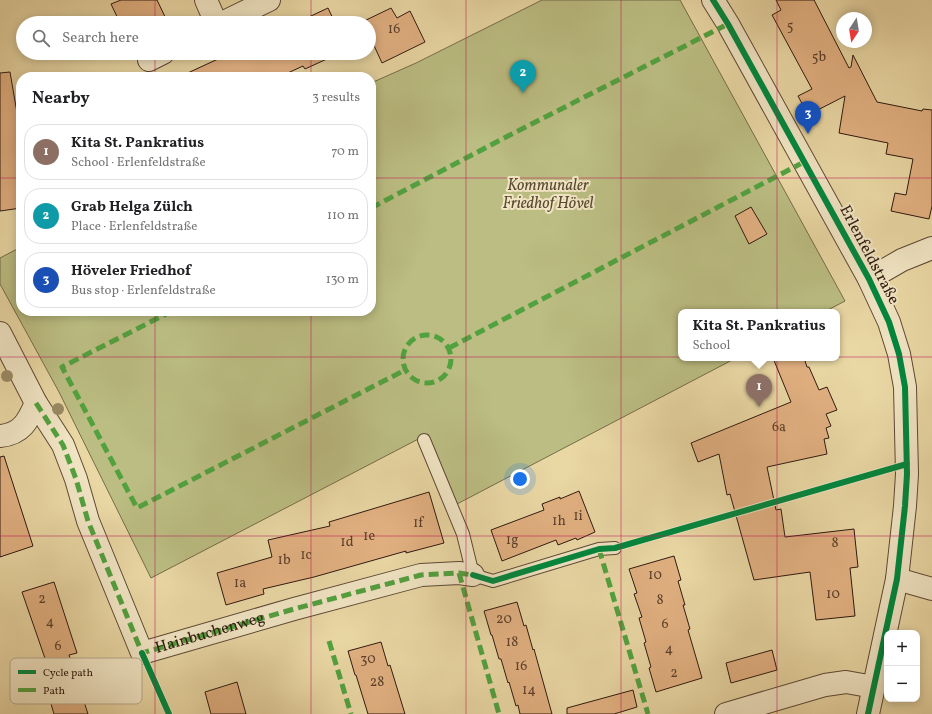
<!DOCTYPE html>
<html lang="en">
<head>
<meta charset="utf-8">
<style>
	:root { --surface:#fff; --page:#f6f6f6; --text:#202124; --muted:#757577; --line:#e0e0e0; --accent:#db2777 }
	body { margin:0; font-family:Vollkorn,serif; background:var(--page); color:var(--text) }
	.controls { position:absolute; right:12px; bottom:12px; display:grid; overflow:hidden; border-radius:8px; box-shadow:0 2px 10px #0003 }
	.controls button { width:36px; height:36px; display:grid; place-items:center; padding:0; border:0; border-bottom:1px solid var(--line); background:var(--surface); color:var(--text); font:20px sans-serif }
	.compass { position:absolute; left:836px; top:12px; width:36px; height:36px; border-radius:50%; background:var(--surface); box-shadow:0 2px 10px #0003; rotate:192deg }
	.you { position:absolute; left:520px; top:479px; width:14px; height:14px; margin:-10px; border:3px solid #fff; border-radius:50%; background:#1a73e8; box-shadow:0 0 0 6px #1a73e833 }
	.badge { display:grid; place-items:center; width:26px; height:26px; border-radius:50%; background:var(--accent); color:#fff; font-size:13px; font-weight:700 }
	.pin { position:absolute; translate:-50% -33px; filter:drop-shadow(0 1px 2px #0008) }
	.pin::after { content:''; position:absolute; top:21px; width:14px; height:12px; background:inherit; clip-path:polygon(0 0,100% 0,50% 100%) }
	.popup { position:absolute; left:678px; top:309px; width:162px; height:52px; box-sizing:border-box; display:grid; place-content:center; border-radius:8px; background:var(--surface); filter:drop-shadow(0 1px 3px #0005); font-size:13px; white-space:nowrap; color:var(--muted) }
	.popup b { font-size:15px; color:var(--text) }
	.popup::after { content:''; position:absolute; left:50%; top:100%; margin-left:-8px; border:8px solid transparent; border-top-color:var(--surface) }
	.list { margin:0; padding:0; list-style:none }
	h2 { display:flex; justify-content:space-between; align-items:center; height:52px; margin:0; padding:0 16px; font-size:17px }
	h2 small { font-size:13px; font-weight:400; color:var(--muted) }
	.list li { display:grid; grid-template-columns:26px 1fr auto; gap:12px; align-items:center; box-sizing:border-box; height:56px; margin:0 8px 8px; padding:0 8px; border:1px solid var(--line); border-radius:16px }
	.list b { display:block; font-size:15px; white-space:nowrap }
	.list p { margin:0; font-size:13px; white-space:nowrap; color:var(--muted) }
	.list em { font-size:13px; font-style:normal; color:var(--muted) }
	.icon { flex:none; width:22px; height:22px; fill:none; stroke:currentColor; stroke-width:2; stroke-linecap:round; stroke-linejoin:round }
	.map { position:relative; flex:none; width:932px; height:714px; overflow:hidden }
	.search { position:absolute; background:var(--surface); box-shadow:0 2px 10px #0003; left:16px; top:16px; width:360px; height:44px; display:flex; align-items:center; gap:10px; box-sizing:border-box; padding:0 14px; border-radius:22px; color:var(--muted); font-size:15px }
	.panel { position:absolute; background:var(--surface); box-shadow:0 2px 10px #0003; left:16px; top:72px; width:360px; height:244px; border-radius:16px }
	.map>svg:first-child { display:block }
	.green { fill:#bbbd82; stroke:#756c49 }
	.building { fill:#e1b081; stroke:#2f1a10 }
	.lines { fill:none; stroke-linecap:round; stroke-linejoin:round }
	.service-casing { stroke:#5e4935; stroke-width:14 }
	.minor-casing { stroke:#5e4935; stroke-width:24 }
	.service { stroke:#f1e5c4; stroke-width:12 }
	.minor { stroke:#f1e5c4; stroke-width:22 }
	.quiet { stroke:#52a13f; stroke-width:5; stroke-dasharray:10 5; stroke-linecap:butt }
	.cycleway-casing { stroke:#f1e5c4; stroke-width:8 }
	.cycleway { stroke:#00873e; stroke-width:6 }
	.tree { fill:#9a8a65 }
	.grid { fill:none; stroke:#c2185b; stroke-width:1; stroke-opacity:0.55 }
	.labels { text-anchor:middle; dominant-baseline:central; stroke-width:4; stroke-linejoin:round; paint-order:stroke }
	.number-label { font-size:14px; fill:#5c402c }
	.park-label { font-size:16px; font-style:italic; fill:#594b32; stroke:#f1e5c4 }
	.street-label { font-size:16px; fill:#2f1a10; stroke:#f1e5c4 }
	.key { fill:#f1e5c4; stroke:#b7a88e; stroke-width:1 }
	.key-label { font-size:11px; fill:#2f1a10 }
</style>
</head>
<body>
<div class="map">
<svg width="932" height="714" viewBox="0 0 932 714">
	<rect width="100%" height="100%" fill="#e9d7a4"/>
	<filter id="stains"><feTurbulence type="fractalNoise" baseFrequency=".005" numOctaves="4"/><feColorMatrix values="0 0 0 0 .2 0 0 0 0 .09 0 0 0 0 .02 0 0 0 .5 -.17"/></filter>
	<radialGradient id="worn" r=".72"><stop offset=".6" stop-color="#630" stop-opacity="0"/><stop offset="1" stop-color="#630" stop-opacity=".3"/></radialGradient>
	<path class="green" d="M542 0H680L845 301 824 312H681V358H736L457 504 428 434 151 578 59 392 0 284V258L21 247V311H371V83L416 63Z"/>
	<path class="building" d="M121 0H157L168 23H120L111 4Z
		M776 0H814L849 68 851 67 853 55 877 102 922 111 923 109 932 110V206L929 219 891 211 895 193 906 195 913 159 886 154 888 143 839 133 845 96 808 115 798 96 812 89 772 15 781 10Z
		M328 8 335 23H296Z
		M391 8 397 18 410 11 425 42 382 63 371 39 369 40V23H360Z
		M231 53H340L305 69 303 66 279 77H179Z
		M10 72 21 136V208L0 211V73Z
		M751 207 767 234 749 244 735 216Z
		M773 358H804L807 367H809L819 390 827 387 837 410 826 414 831 426 826 428 829 438 824 439 827 454 767 467 776 510 781 509 785 537 854 529 858 567 850 568 855 616 816 620 810 572 754 580 730 494 727 495 719 454 698 462 691 443 791 402Z
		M4 456 33 546 0 557V457Z
		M579 491 595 532 577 540 576 538 558 545 556 540 502 561 491 530 544 510 542 504 560 497V499Z
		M429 492 444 543 406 553V551L314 577 263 589 264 594 226 605 217 573 272 557 268 540 330 526 329 522Z
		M674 556 681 580 678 581 685 605H683L690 629 688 630 702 678 656 692 649 668 651 667 644 643 646 642 639 618 642 617 634 594 637 593 629 569Z
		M54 582 77 653 69 655 88 714H54L49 697 54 695 45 667H48L22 592Z
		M517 602 524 626 526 625 533 650 534 649 552 714H520L518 705 516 706 509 682 508 683 501 659H499L492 635H491L484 611Z
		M381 642 388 666 390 665 405 714H368L356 675H355L348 651Z
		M772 650 777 670 731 683 726 663Z
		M237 682 246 714H211L205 692Z
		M633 690 637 707 614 714H567V708Z"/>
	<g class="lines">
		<defs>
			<path id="service" d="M424 440 463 534 473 575 493 581 599 549 615 548"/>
			<g id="minor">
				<path d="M206 0 216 23"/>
				<path d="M713 0 728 24 869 279 889 322 899 354 905 387 907 474 905 506 897 579 868 714"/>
				<path d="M222 23 269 0"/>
				<path d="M149 60 163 53"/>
				<path d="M869 279 902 260 932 248"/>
				<path id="s1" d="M0 333 36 403 63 445 76 479 88 521 142 653 294 609 421 575 459 573 473 575"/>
				<path d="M0 436C22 434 28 421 36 403"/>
				<path d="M897 579 932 589"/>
				<path d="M726 714 825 685 846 682 874 687"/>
			</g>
		</defs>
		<use href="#service" class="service-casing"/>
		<use href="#minor" class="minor-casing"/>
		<use href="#service" class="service"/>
		<use href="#minor" class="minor"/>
		<path class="quiet" d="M371 208 508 136 728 24
			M172 311 62 367 137 508 405 370
			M403 359a24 24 0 1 1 48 0a24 24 0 1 1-48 0Z
			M449 348 804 162
			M36 403 63 445 76 479 88 521 142 653 294 609 421 575 459 573 473 575
			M599 549 648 714
			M459 573 499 714
			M329 641 351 714"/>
		<defs>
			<path id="cycleway" d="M713 0 728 24 869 279 889 322 899 354 905 387 907 474 905 506 897 579 868 714
				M473 575 493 581 599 549 615 548 907 464
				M142 653 169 714"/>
		</defs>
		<use href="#cycleway" class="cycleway-casing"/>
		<use href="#cycleway" class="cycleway"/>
	</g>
	<g class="tree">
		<circle cx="7" cy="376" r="6"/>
		<circle cx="58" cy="409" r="6"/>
	</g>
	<path class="grid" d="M155 0V23M311 0V23M466 0V714M621 0V714M777 0V714M155 53V77M311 53V77M0 178H21M371 178H932M155 311V714M311 311V714M0 357H932M0 536H932"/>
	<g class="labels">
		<g class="number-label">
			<text x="790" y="26">5</text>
			<text x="394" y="29">16</text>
			<text x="819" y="57">5b</text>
			<text x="779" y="427">6a</text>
			<text x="578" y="516">1i</text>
			<text x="559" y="521">1h</text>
			<text x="418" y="523">1f</text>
			<text x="369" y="536">1e</text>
			<text x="512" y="540">1g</text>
			<text x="347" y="542">1d</text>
			<text x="835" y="543">8</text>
			<text x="306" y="555">1c</text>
			<text x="284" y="560">1b</text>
			<text x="655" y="575">10</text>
			<text x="240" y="583">1a</text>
			<text x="833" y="594">10</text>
			<text x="42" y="599">2</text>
			<text x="660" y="600">8</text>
			<text x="504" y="619">20</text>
			<text x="50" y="622">4</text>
			<text x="665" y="624">6</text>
			<text x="512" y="642">18</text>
			<text x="58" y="646">6</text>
			<text x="669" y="649">4</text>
			<text x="368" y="659">30</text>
			<text x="521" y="666">16</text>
			<text x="674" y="673">2</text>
			<text x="377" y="682">28</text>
			<text x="529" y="690">14</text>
		</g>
		<g class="park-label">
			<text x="548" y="186">Kommunaler<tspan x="548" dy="18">Friedhof Hövel</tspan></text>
		</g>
		<g class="street-label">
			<text transform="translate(869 255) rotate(62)">Erlenfeldstraße</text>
			<text stroke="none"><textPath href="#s1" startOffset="422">Hainbuchenweg</textPath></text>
		</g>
	</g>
	<rect x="10" y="658" width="132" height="46" rx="6" class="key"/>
	<rect x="18" y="670" width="18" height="4" fill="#00873e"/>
	<rect x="18" y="688" width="18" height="4" fill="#52a13f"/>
	<g class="key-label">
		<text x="43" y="676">Cycle path</text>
		<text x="43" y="694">Path</text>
	</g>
	<rect width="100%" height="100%" filter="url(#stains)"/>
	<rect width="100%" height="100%" fill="url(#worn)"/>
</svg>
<div class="controls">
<button>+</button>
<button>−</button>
</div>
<svg class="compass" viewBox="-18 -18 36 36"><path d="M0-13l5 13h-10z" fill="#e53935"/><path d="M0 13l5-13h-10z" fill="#757577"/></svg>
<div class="you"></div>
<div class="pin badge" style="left:759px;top:407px;background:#8d6e63">1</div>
<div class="popup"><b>Kita St. Pankratius</b>School</div>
<div class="pin badge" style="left:523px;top:93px;background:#0f9aa8">2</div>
<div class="pin badge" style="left:808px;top:134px;background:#1a4fb4">3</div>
<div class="search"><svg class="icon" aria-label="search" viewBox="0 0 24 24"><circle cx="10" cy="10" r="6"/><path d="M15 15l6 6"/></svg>Search here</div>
<section class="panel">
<h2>Nearby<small>3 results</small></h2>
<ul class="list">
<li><span class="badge" style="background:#8d6e63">1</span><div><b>Kita St. Pankratius</b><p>School · Erlenfeldstraße</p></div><em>70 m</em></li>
<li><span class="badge" style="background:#0f9aa8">2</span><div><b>Grab Helga Zülch</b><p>Place · Erlenfeldstraße</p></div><em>110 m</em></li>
<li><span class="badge" style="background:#1a4fb4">3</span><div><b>Höveler Friedhof</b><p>Bus stop · Erlenfeldstraße</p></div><em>130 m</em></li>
</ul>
</section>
</div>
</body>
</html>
